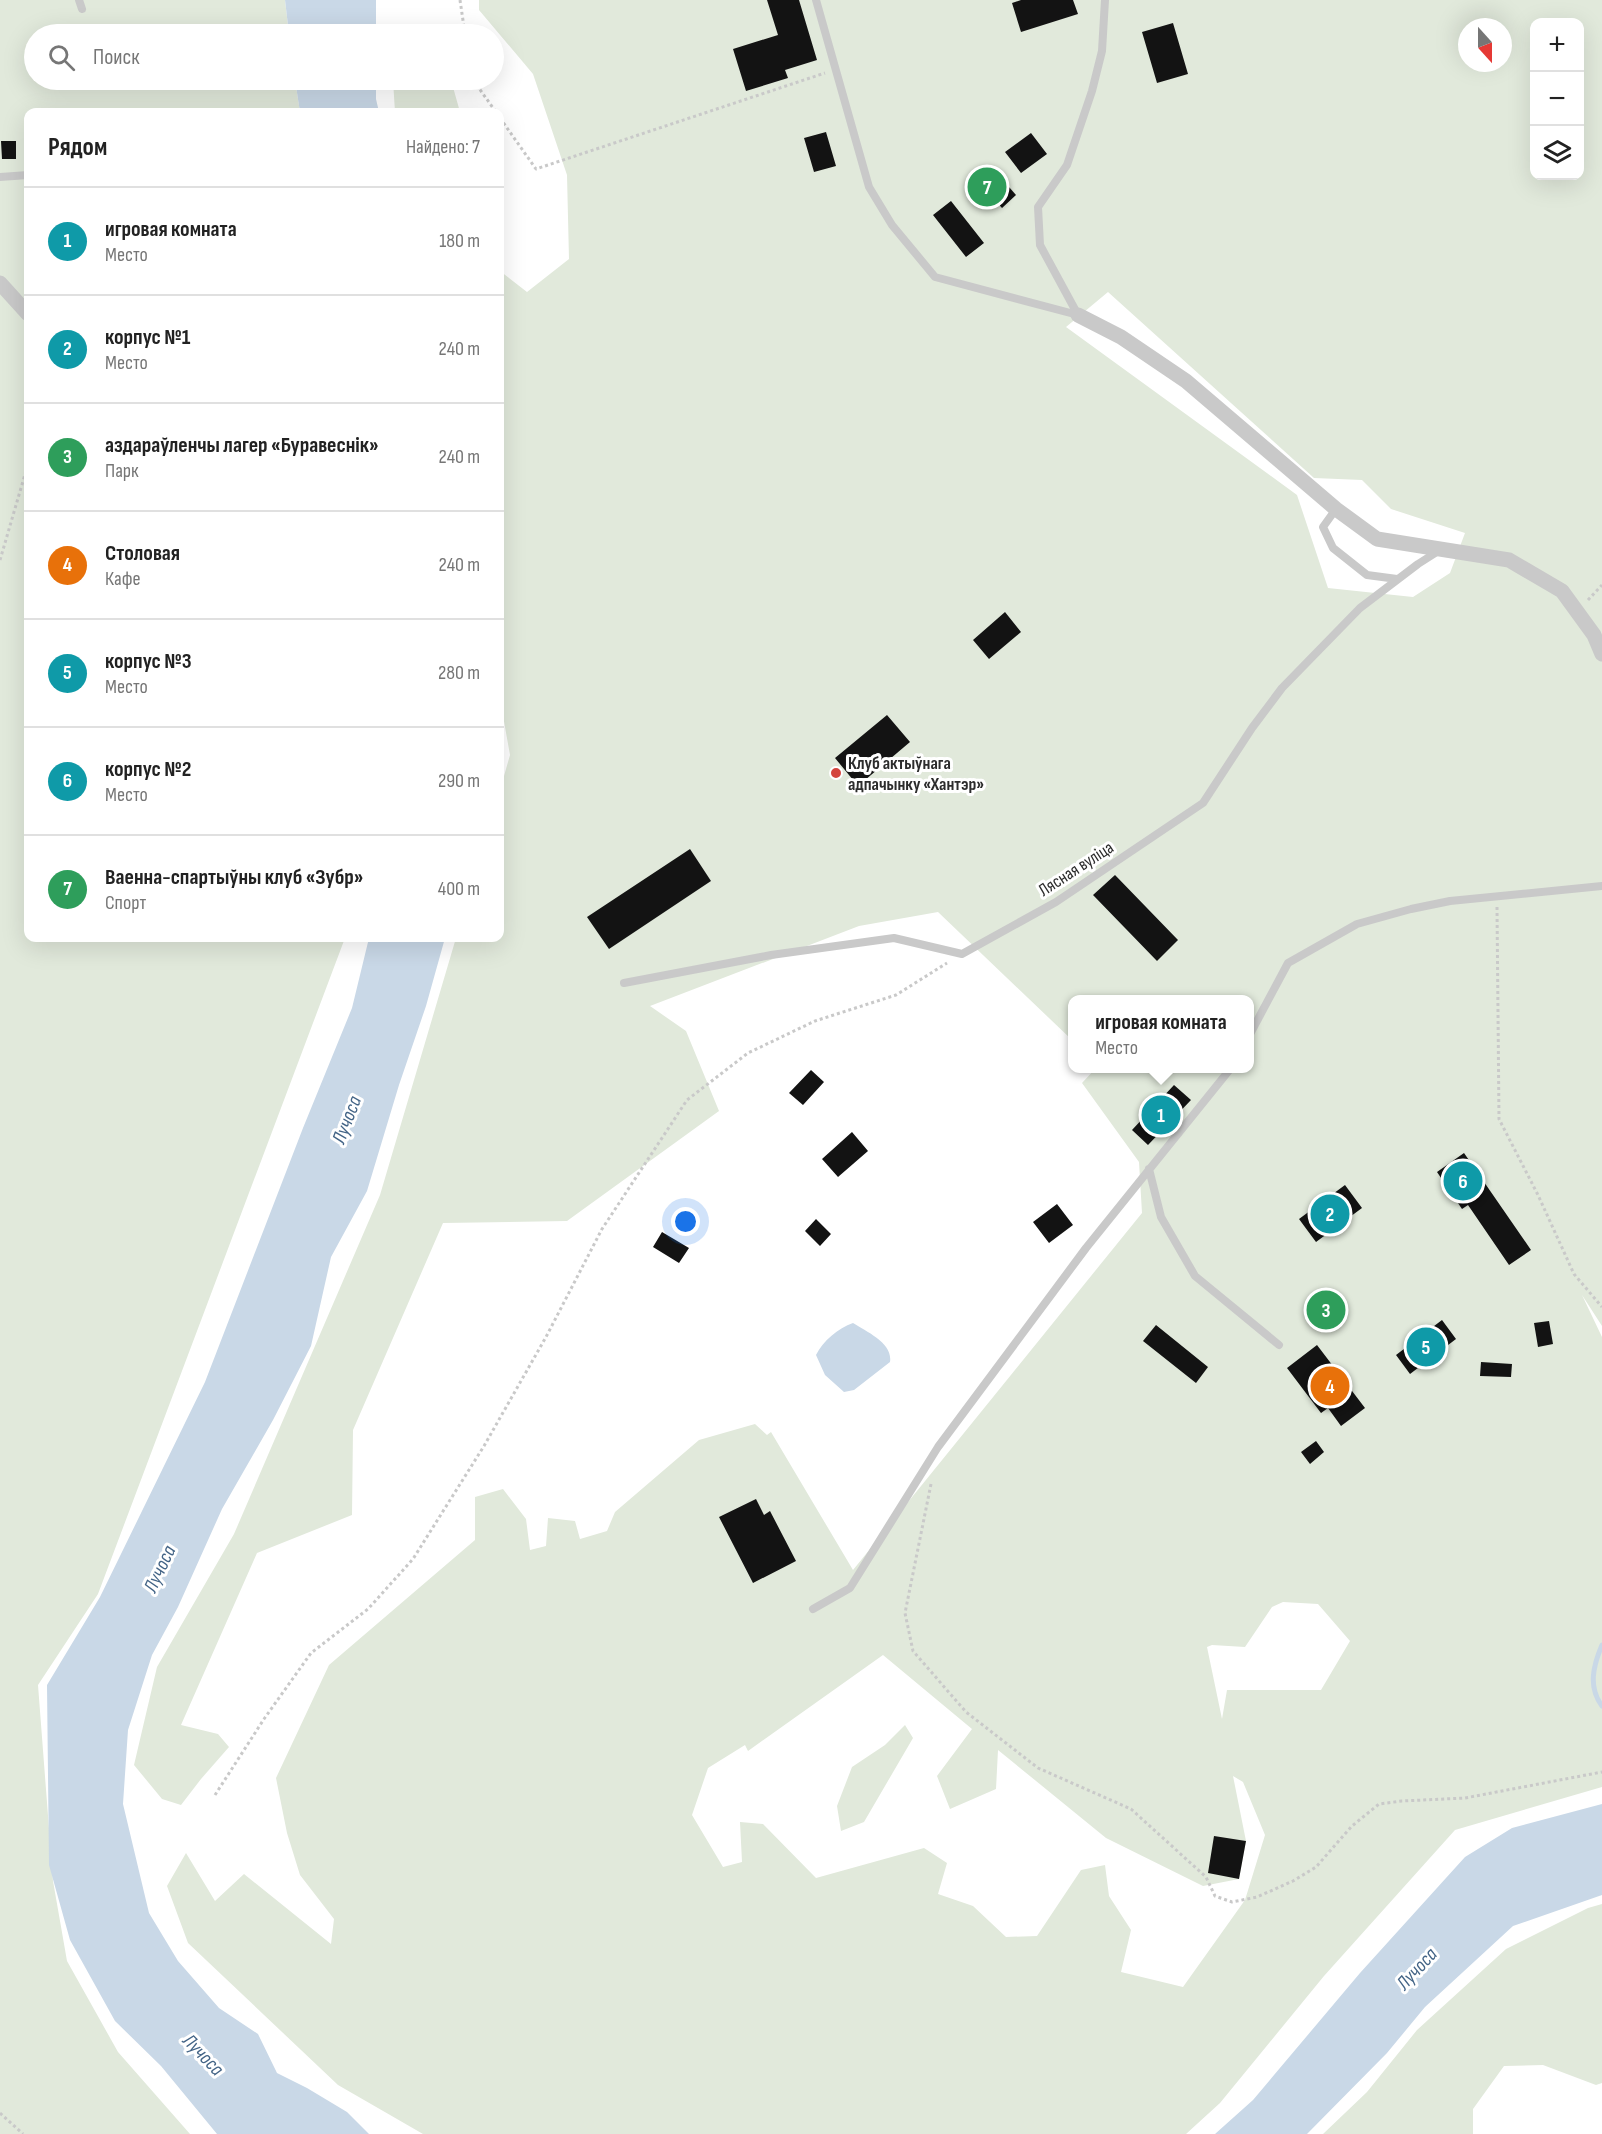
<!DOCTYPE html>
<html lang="ru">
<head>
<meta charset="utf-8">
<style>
	:root { --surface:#fff; --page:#f6f6f6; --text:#222; --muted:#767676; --line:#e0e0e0; --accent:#0b8043 }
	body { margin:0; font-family:"Sofia Sans Condensed",sans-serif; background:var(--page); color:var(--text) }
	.controls { position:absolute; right:18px; top:18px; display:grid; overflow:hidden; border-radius:12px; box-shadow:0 6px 24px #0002 }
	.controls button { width:54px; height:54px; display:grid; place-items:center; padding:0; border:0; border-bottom:2px solid var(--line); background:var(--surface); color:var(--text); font:30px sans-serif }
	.compass { position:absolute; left:1458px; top:18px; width:54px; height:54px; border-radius:50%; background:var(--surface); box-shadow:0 6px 24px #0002; rotate:159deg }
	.you { position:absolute; left:686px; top:1222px; width:21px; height:21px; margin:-15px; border:4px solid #fff; border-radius:50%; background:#1a73e8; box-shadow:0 0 0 9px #1a73e833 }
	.badge { display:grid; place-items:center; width:39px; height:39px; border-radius:50%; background:var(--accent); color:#fff; font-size:20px; font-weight:700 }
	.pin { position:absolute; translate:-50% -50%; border:3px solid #fff; box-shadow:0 2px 6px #0006 }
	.popup { position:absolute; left:1068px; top:995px; width:186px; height:78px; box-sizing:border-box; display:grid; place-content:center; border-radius:12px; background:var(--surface); filter:drop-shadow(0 2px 4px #0005); font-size:20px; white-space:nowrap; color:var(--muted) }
	.popup b { font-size:22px; color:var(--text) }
	.popup::after { content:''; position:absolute; left:50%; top:100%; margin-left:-12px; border:12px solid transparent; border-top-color:var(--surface) }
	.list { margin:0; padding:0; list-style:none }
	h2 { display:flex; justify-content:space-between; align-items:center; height:78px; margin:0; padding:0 24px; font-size:26px }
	h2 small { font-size:20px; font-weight:400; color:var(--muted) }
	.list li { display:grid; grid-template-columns:39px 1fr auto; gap:18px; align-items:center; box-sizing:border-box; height:108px; padding:0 24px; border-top:2px solid var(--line) }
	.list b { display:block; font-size:22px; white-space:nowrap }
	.list p { margin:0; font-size:20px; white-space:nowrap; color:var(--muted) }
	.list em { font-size:20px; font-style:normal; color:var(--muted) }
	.icon { flex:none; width:33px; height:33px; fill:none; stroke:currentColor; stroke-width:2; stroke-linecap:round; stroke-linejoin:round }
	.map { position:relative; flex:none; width:1602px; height:2134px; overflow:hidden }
	.search { position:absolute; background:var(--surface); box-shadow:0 6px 24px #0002; left:24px; top:24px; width:480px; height:66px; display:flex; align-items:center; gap:15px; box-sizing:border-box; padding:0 21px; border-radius:33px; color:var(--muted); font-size:22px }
	.panel { position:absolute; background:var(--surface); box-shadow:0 6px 24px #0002; left:24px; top:108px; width:480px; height:834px; border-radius:12px }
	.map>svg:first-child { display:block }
	.green { fill:#e1e9db; fill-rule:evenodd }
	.water { fill:#c9d8e7 }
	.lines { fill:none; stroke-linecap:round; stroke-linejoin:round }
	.stream { stroke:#c9d8e7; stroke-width:5 }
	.building { fill:#131313 }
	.path { stroke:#c9c9c9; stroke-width:3; stroke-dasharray:3 3; stroke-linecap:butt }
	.lane { stroke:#c9c9c9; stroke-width:8 }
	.street { stroke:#c9c9c9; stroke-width:15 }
	.poi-dot { fill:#d4453e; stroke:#fff; stroke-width:2 }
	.labels { text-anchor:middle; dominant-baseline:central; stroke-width:6; stroke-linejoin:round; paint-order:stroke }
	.poi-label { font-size:18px; font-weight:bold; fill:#2c2c2c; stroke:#fff; text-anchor:start }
	.street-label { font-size:18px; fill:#2c2c2c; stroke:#fff }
	.water-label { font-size:20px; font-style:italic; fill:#436486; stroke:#fff }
</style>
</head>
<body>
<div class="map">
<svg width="1602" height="2134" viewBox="0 0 1602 2134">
	<rect width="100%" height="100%" fill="#fff"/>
	<path class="green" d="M0 0H285L289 34H34V80H295L300 112H28V938H345L98 1594 38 1685 53 1881 67 1961 118 2052 190 2134H0Z
		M479 0H1602V1326L1582 1295 1602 1337V1787L1455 1830 1324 1976 1220 2103 1186 2134H423L338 2085 188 1943 167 1886 186 1853 215 1901 244 1874 331 1944 334 1919 300 1875 287 1833 276 1778 329 1665 475 1540V1497L503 1489 526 1519 530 1550 546 1546 548 1518 575 1521 580 1539 607 1531 615 1512 699 1440 755 1424 767 1435 771 1432 853 1570 1142 1213 1139 1162 1082 1083 1095 1069 1250 1068V1000H1072V1040L938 912 859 926 650 1006 686 1031 719 1111 567 1221 443 1223 353 1430 352 1515 257 1553 181 1725 218 1734 229 1747 201 1779 181 1805 162 1799 134 1765 157 1667 234 1534 380 1195 456 938H500V790L510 755 500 699V271L527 292 569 259 567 175 533 74 479 10ZM1534 22H1580V176H1534ZM1467 27H1503V63H1467ZM1108 292 1314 478 1362 480 1391 509 1465 533 1450 573 1413 597 1328 588 1297 495 1066 327ZM1283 1602 1318 1604 1350 1641 1321 1690H1227L1222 1719 1207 1647 1212 1645 1245 1647 1272 1607ZM883 1655 972 1729 937 1776 950 1809 996 1789 998 1750 1106 1838 1203 1886 1239 1879 1246 1841 1233 1776 1243 1782 1265 1835 1245 1900 1183 1987 1121 1972 1131 1930 1109 1896 1105 1865 1081 1870 1037 1936 1006 1937 973 1906 938 1894 947 1863 924 1848 816 1878 763 1824 740 1822 742 1862 723 1867 692 1815 708 1768 745 1745 748 1751Z
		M393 80H451L460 112H395Z
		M905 1725 913 1738 864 1822 841 1831 837 1806 852 1767 885 1745Z
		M1602 1904V2083L1596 2085 1543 2065 1504 2066 1473 2109V2134H1323L1367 2092 1417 2030 1506 1949 1588 1908Z"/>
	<path class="water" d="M285 0H376V34H289Z
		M295 80H376V99L379 112H300Z
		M369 938H445L426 1006 399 1085 367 1191 331 1257 311 1346 273 1420 222 1509 178 1607 152 1655 128 1730 123 1804 149 1913 178 1961 219 2008 258 2034 277 2073 307 2088 347 2112 369 2134H217L161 2066 115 2021 70 1940 49 1865 47 1685 100 1597 205 1382 303 1128 352 1008Z
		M853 1323C867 1332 893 1343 890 1362L854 1390 844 1392 825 1375 816 1355C823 1341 838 1328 853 1323Z
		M1602 1804V1895L1513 1926 1425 2007 1387 2053 1307 2134H1215L1253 2100 1360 1973 1465 1857 1512 1828Z"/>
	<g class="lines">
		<path class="stream" d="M1602 1645C1593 1666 1588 1687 1602 1706"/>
	</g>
	<path class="building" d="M767 0H799L817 60 785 70 788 78 746 91 733 49 778 35Z
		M1021 0H1073L1078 14 1021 32 1012 3Z
		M1173 23 1188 74 1157 83 1142 32Z
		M826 132 836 166 814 172 804 138Z
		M1031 133 1047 154 1021 173 1005 152Z
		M1 141H16V159H2Z
		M1002 179 1016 195 1002 208 988 192Z
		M951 201 984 243 966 257 933 215Z
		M1005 612 1021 632 989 659 973 640Z
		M887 715 910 742 858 786 835 758Z
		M690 849 711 881 609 949 587 917Z
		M1115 875 1178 940 1157 961 1093 895Z
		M811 1070 824 1082 803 1105 789 1093Z
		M1174 1085 1191 1100 1148 1145 1132 1130Z
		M852 1132 868 1151 838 1177 822 1159Z
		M1464 1153 1531 1250 1509 1265 1468 1205 1462 1209 1437 1172Z
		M1345 1185 1362 1208 1316 1242 1299 1219Z
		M1057 1204 1073 1225 1049 1243 1033 1222Z
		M816 1219 831 1234 820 1246 805 1231Z
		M662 1232 689 1248 679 1263 653 1247Z
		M1442 1320 1456 1339 1410 1374 1396 1355Z
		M1549 1321 1553 1344 1538 1347 1534 1323Z
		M1156 1325 1208 1367 1196 1383 1143 1341Z
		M1317 1345 1365 1408 1341 1426 1328 1408 1321 1413 1287 1368Z
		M1481 1362 1512 1364 1511 1377 1480 1376Z
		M1316 1441 1324 1452 1310 1464 1301 1452Z
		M756 1499 764 1515 770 1511 796 1561 753 1583 719 1517Z
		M1214 1836 1246 1841 1239 1879 1208 1873Z"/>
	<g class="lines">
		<path class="path" d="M460 0 465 34
			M473 80 496 112
			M500 118 536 169 825 73
			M0 560 28 464
			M1588 600 1602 585
			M1497 907 1499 1119 1538 1195 1574 1274 1602 1307
			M931 1484 905 1613 913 1651 966 1712 1038 1768 1131 1809 1206 1877 1215 1896 1232 1902 1257 1897 1293 1881 1316 1867 1352 1826 1379 1804 1402 1801 1465 1798 1602 1772
			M215 1795 264 1719 311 1653 368 1609 413 1559 484 1446 546 1337 602 1229 687 1100 748 1053 815 1021 896 995 947 963
			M0 2113 23 2134"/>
		<path class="lane" d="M79 0 82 9
			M816 0 869 187 892 225 935 277 1078 315
			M0 177 28 175
			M1078 315 1040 245 1038 207 1067 165 1092 91 1102 51 1105 0
			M1336 509 1323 527 1333 548 1367 575 1397 579
			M624 983 771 955 894 938 962 954 1056 902 1203 803 1252 728 1282 688 1360 608 1418 564 1440 550
			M1250 1034 1288 963 1357 924 1411 909 1450 901 1602 886
			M1149 1169 1161 1217 1195 1276 1279 1345
			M813 1609 850 1588 938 1447 1086 1248 1231 1068"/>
		<path class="street" d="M0 283 28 314
			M1078 315 1121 337 1186 381 1336 509 1377 539 1509 560 1562 591 1594 635 1602 654"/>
	</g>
	<circle class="poi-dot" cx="836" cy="773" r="6"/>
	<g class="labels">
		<g class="poi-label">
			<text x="848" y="763">Клуб актыўнага<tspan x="848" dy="21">адпачынку «Хантэр»</tspan></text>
		</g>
		<g class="street-label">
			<text transform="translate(1076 869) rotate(-33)">Лясная вуліца</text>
		</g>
		<g class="water-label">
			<text transform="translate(347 1120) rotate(-69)">Лучоса</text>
			<text transform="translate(160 1569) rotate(-65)">Лучоса</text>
			<text transform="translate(1417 1969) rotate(-47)">Лучоса</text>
			<text transform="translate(203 2055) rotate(46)">Лучоса</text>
		</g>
	</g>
</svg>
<div class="controls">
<button>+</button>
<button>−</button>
<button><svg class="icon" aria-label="layers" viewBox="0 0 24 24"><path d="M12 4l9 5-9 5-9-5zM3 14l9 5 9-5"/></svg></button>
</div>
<svg class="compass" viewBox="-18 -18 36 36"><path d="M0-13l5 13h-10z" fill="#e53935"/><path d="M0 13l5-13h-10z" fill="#767676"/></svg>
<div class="you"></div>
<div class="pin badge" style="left:1161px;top:1115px;background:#0f9aa8">1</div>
<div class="popup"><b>игровая комната</b>Место</div>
<div class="pin badge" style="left:1330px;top:1214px;background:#0f9aa8">2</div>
<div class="pin badge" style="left:1326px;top:1310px;background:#2e9e5b">3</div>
<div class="pin badge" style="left:1330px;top:1386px;background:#e8710a">4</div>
<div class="pin badge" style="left:1426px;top:1347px;background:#0f9aa8">5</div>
<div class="pin badge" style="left:1463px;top:1181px;background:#0f9aa8">6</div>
<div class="pin badge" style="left:987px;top:187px;background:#2e9e5b">7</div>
<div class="search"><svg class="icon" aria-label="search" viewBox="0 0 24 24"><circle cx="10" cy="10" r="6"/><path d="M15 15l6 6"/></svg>Поиск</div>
<section class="panel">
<h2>Рядом<small>Найдено: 7</small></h2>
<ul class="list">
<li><span class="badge" style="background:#0f9aa8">1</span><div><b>игровая комната</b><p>Место</p></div><em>180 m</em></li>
<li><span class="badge" style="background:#0f9aa8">2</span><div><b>корпус №1</b><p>Место</p></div><em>240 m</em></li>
<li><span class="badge" style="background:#2e9e5b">3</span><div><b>аздараўленчы лагер «Буравеснік»</b><p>Парк</p></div><em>240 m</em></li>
<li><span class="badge" style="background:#e8710a">4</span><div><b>Столовая</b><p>Кафе</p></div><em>240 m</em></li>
<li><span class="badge" style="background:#0f9aa8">5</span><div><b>корпус №3</b><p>Место</p></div><em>280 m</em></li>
<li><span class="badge" style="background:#0f9aa8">6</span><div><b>корпус №2</b><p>Место</p></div><em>290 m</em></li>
<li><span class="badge" style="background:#2e9e5b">7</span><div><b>Ваенна-спартыўны клуб «Зубр»</b><p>Спорт</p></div><em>400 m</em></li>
</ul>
</section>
</div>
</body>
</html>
